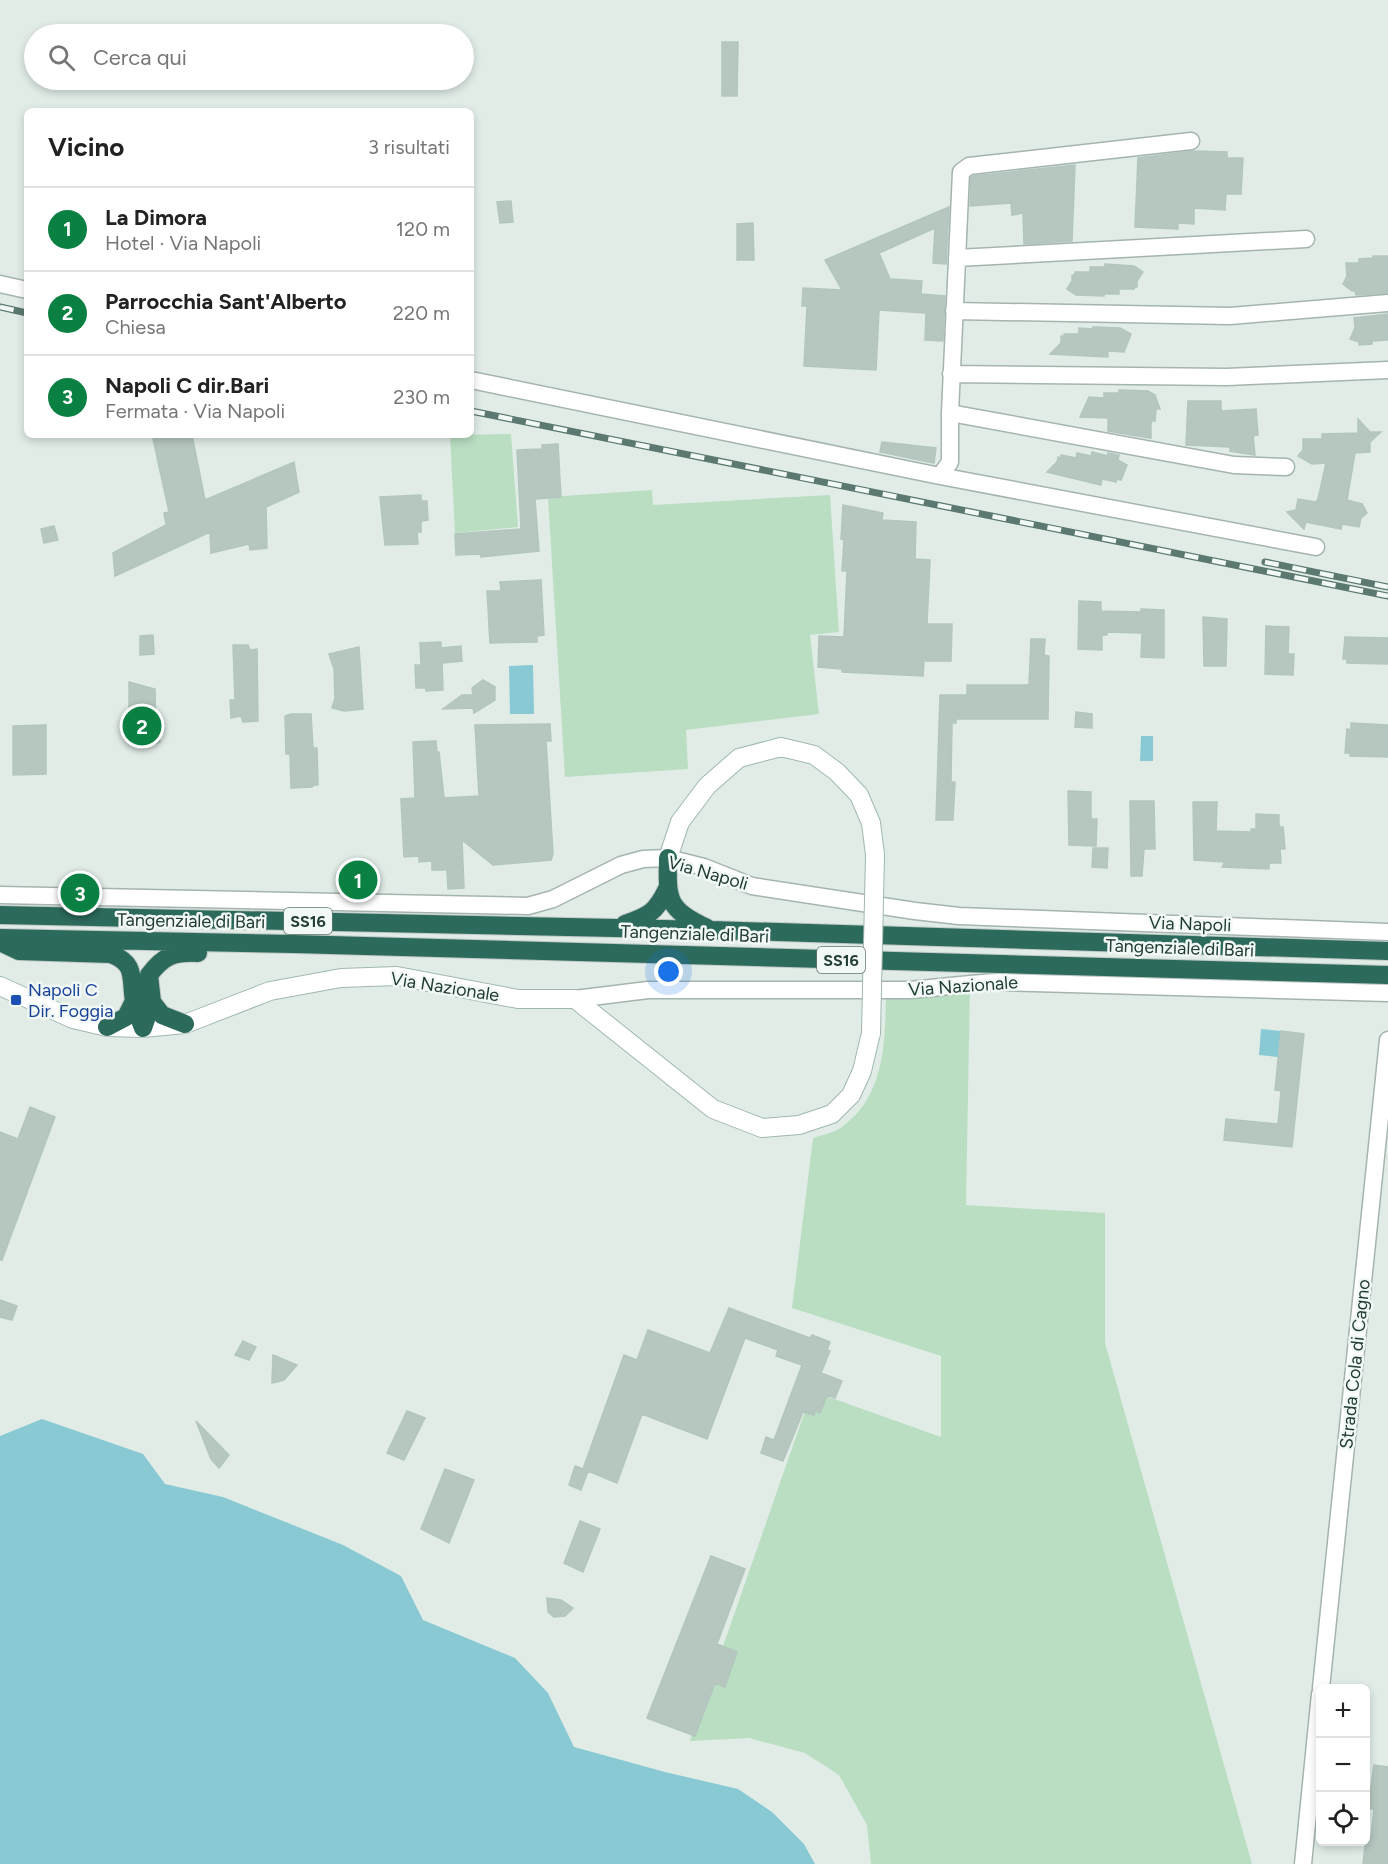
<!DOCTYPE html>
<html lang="it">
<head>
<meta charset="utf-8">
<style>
	:root { --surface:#fff; --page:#f2f2f2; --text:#222; --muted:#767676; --line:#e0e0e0; --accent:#0b8043 }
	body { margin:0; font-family:Figtree,sans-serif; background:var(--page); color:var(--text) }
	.controls { position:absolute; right:18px; bottom:18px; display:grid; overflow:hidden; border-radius:9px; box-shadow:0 3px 9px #0003 }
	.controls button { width:54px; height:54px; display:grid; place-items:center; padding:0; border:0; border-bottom:2px solid var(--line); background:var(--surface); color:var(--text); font:30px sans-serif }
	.you { position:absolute; left:669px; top:972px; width:21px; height:21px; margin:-15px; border:4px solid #fff; border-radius:50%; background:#1a73e8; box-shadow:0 0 0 9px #1a73e833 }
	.badge { display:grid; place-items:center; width:39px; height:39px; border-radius:50%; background:var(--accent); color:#fff; font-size:20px; font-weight:700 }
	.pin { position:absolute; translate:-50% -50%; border:3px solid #fff; box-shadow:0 2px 6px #0006 }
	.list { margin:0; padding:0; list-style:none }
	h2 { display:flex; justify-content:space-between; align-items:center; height:78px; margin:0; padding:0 24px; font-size:26px }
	h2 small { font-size:20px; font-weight:400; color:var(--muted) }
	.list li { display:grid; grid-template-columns:39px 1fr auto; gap:18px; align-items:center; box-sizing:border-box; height:84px; padding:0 24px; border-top:2px solid var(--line) }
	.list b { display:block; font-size:22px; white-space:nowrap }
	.list p { margin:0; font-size:20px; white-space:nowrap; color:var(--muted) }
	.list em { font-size:20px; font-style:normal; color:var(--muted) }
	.icon { flex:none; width:33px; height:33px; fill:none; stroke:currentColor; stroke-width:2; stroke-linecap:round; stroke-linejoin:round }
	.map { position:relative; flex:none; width:1388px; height:1864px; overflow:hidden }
	.search { position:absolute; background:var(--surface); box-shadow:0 3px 9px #0003; left:24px; top:24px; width:450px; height:66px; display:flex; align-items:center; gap:15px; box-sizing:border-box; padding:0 21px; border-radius:33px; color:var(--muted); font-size:22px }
	.panel { position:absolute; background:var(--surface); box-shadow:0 3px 9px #0003; left:24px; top:108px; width:450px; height:330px; border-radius:9px }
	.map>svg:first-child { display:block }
	.green { fill:#b9dec2 }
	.water { fill:#88c9d3 }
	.building { fill:#b6c7c0; stroke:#b3c6be; stroke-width:1.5 }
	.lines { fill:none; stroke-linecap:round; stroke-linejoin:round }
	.street-casing { stroke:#a4b4ae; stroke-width:19 }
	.secondary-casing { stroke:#9fb8af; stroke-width:20 }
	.highway-casing { stroke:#c1c9c6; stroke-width:20 }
	.street { stroke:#fff; stroke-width:16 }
	.secondary { stroke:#fff; stroke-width:18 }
	.highway { stroke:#2c6a5c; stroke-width:18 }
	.rail-casing { stroke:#5b7970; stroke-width:7 }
	.rail { stroke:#f2f8f5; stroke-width:4.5; stroke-dasharray:14; stroke-linecap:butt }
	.secondary-bridge-casing { stroke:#9fb8af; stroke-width:20; stroke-linecap:butt }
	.secondary-bridge { stroke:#fff; stroke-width:18 }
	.transit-dot { fill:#1a4fb4; stroke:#f2f8f5; stroke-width:2 }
	.labels { text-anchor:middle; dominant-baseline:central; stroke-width:5; stroke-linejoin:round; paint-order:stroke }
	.shield { fill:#f2f8f5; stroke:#60756f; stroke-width:1.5 }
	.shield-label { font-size:16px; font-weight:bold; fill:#213d35 }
	.street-label { font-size:18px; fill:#213d35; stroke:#f2f8f5 }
	.transit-label { font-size:18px; fill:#164399; stroke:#f2f8f5; text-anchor:start }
</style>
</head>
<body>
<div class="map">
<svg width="1388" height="1864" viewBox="0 0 1388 1864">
	<rect width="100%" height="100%" fill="#e1ece7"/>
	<path class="green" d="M511 434 518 527 455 533 450 435Z
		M652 490 653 505 830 495 839 632 810 635 819 714 686 730 688 769 565 777 548 497Z
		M886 984H970L966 1205 1105 1213V1343L1252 1864H871L867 1825 839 1775 805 1753 749 1738 690 1741 812 1391 941 1437V1356L792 1308 813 1138C821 1135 832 1133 839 1129 888 1096 885 1036 886 984Z"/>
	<path class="water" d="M533 665 534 714H510L509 666Z
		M1141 736H1153V761H1140Z
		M1261 1029 1281 1031 1278 1057 1259 1055Z
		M42 1419 143 1454 165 1484 223 1497 343 1545 401 1576 423 1620 515 1658 548 1693 574 1747 665 1772 738 1789 772 1812 804 1844 815 1864H0V1436Z"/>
	<path class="building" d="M722 42H738L737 96H722Z
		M1193 151 1227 152V158H1243L1241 194H1226L1225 210 1194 208V224L1178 223V229L1135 227 1138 158Z
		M1075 165 1072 241 1024 244 1023 213 1012 215 1011 203 970 206 971 177 973 176Z
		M511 201 513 222 500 223 497 202Z
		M949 207 946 264 933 263 935 228 879 253 890 279 922 281 921 294 945 296 943 341 925 340 926 313 879 310 876 370 804 366 807 306H802L803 288 842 290 825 260Z
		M753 223 754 260H737V224Z
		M1373 256H1388V293L1356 295 1355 291H1352L1343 284 1347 276 1346 263H1359V259L1373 258Z
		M1105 264 1134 266 1143 272 1137 281V287H1135L1134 289H1119V294H1104V296L1076 295 1067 289 1072 281V275H1075V272H1090V267H1105Z
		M1388 314V340L1372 341V344L1359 345V342L1350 339 1355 328 1354 318Z
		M1093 327 1120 328 1131 334 1124 352 1108 351V357L1050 354 1061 343V336H1064V334H1079V328L1094 329Z
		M1119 390 1148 391 1155 395 1160 409H1156L1155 421H1151V438L1108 431V418L1080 417 1089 397 1104 398V393H1119Z
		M1188 401H1221V411L1256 409 1258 435 1253 436 1255 455 1230 451V447L1186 445Z
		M1358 419 1370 432H1381L1370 442V452L1355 453 1347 500 1362 504 1367 513 1361 518 1359 527 1342 524 1341 529 1306 522 1304 529 1287 512 1296 510 1298 499 1316 502 1318 499 1326 463 1312 464 1298 456 1303 450V439H1322V434L1358 433Z
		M163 435H192L205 500 294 462 299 492 266 507 267 548 250 550 249 544 211 553 210 532 115 576 113 553 166 525 164 513 169 512 153 439Z
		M882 442 936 448 934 463 880 452Z
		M558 444 561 497 535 499 539 551 481 557 480 554 456 555 455 534 521 529 517 450 542 449V445Z
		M1092 452 1108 456V453L1119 455 1118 460 1127 465 1121 480 1117 479 1116 482 1102 479 1101 485 1047 472 1057 462 1058 457 1061 458V455L1076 458 1077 453 1091 456Z
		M421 495V501H427L428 520 421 521V532H417L418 544 385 545 380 497Z
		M843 505 883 513 882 520 916 522 915 559 930 560 927 624H952L951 661H924L923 676 842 672V669L818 667 819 636 844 637 847 571H842L844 540 841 539Z
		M54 526 58 540 44 543 41 529Z
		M541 580 544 635 537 636V642L490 643 487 591H501L500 582Z
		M1079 601 1101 602V611L1141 612V609L1164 610V658L1141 657 1142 633 1107 632V635H1102V650L1078 649Z
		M1203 617 1227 619 1226 666H1204Z
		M1266 626 1289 627 1288 654H1294L1293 675 1265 674Z
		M153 635 154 654 140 655V636Z
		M1345 637 1388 638V664L1347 663V659H1343Z
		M1031 639H1045L1044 655 1049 656 1048 719H956V723H952L951 782H955L953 820H936L940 695H967V685H1029Z
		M441 642V648L461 646 462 661 442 663 443 690 426 691V688H416L415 665H421L420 643Z
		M233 645H248L250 650 257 649 258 721 243 722 241 716 231 718 230 700H235Z
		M359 647 363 709 344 711 332 708 335 698 334 669 329 654Z
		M483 680 495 687V700L474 713 473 708 443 709 462 695H473L472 688Z
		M129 682 155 689 156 732 160 742 148 746 147 744H129Z
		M1076 712 1092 714V728L1075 727Z
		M291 714H311L313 748H317L318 785H314L312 787 291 788 290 754H286L285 716Z
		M1351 723 1388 725V757L1350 756V753H1345L1347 729 1351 730Z
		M550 724 551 741H546L553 854 551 860 493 865 462 840 464 888 448 889 447 870H432V861L419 862V856L404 857 401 799 415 798 413 742 436 741 437 752H439L444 798 479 796 475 725Z
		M46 725V774L13 775V726Z
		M1068 791 1091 792V819H1097L1096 846 1069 845Z
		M1130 801H1154L1155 849H1144L1142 876H1131Z
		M1193 802H1217L1216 831 1251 832V829H1256V814L1279 815V827H1283L1285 849H1280L1281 863H1269V869L1222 867 1225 862 1194 860Z
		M1093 848H1108L1107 868 1092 867Z
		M1281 1031 1304 1034 1292 1147 1224 1140 1226 1119 1278 1124 1281 1091 1275 1090Z
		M30 1107 55 1117 2 1260H0V1132L18 1139Z
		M0 1300 17 1306 12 1320 0 1317Z
		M729 1308 810 1338 812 1335 830 1342 827 1350 830 1351 821 1373 842 1381 835 1398 827 1395 820 1413 815 1411 814 1415 803 1412 783 1461 761 1453 766 1437 774 1440 802 1365 776 1356 778 1350 745 1338 707 1439 642 1414 617 1483 588 1471 581 1490 569 1485 575 1466 583 1469 624 1355 637 1360 648 1330 710 1353Z
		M243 1341 256 1347 249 1360 235 1355Z
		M273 1355 297 1365 284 1380 272 1383Z
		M407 1411 425 1418 404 1460 387 1453Z
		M196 1421 229 1455 219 1468 211 1459Z
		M445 1469 474 1480 449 1543 421 1529Z
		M580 1521 600 1529 583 1572 564 1563Z
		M711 1556 745 1569 717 1644 737 1652 725 1687 715 1683 695 1736 647 1718Z
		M547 1598 561 1600 573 1608 565 1616 554 1617 548 1612Z
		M1374 1765 1388 1767V1864L1363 1863 1366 1837H1371L1374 1809H1368Z"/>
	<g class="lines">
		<defs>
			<path id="street" d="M957 258 1306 239
				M0 284 27 290
				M954 311 1230 316 1388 303
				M951 374 1227 377 1388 370
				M471 380 940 476 950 462V413L961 172 969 166 1191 141
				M950 413 1234 465 1286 467
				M940 476 1316 547
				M0 895 528 906 553 899 621 865 643 859 668 858 704 867 752 886 915 911 959 916 1388 932
				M575 999 648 990H909C939 988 968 983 998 982L1388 993
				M1321 1688 1388 1040
				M1303 1864 1320 1694"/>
			<path id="secondary" d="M668 858 680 822 707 786 739 758 781 747 814 755 837 772 859 795 871 823 875 855
				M0 986 73 1019 107 1027 143 1028 185 1024 270 991 341 978 397 976 518 999H575L713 1109 762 1128 799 1125 832 1114 851 1095 862 1071 871 1033"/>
			<path id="highway" d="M668 858C667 900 667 909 707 928
				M0 915 711 930 1388 951
				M625 924C649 916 656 912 667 889
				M0 938 294 944 1388 975
				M2 943 19 951 111 954C137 964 130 978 134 1001 135 1010 140 1019 143 1028
				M152 1002 162 1015 185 1024
				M107 1027 126 1017 134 1001
				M143 1028 152 1002 149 975C164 955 174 952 198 953"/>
		</defs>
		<use href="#street" class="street-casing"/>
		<use href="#secondary" class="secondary-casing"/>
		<use href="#highway" class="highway-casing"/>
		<use href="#street" class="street"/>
		<use href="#secondary" class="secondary"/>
		<use href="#highway" class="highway"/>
		<defs>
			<path id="rail" d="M0 307 27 313
				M471 411 1388 596
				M1265 562 1388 587"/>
		</defs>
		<use href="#rail" class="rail-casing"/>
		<use href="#rail" class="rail"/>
		<defs>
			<path id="secondary-bridge" d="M871 1033 875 855"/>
		</defs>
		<use href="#secondary-bridge" class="secondary-bridge-casing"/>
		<use href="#secondary-bridge" class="secondary-bridge"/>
	</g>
	<rect class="transit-dot" x="10" y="994" width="12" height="12" rx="3"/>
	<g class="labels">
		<g class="shield">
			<rect x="284" y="908" width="48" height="26" rx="4.5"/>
			<rect x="817" y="947" width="48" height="26" rx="4.5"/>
		</g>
		<g class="shield-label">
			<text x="308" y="921">SS16</text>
			<text x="841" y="960">SS16</text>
		</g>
		<g class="street-label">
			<text transform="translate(708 873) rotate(16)">Via Napoli</text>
			<text transform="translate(191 921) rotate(1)">Tangenziale di Bari</text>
			<text transform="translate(1190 924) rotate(2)">Via Napoli</text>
			<text transform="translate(695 934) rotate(2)">Tangenziale di Bari</text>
			<text transform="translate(1180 948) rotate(2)">Tangenziale di Bari</text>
			<text transform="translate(963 986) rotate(-4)">Via Nazionale</text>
			<text transform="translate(445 987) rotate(9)">Via Nazionale</text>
			<text transform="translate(1355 1364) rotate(-84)">Strada Cola di Cagno</text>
		</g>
		<g class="transit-label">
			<text x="28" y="990">Napoli C<tspan x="28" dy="21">Dir. Foggia</tspan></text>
		</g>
	</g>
</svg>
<div class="controls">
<button>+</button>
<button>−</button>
<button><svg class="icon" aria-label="locate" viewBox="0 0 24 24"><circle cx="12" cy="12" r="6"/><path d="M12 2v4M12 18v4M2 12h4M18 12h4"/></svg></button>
</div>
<div class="you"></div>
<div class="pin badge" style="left:358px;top:880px">1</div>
<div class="pin badge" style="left:142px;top:726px">2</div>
<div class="pin badge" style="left:80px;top:893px">3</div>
<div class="search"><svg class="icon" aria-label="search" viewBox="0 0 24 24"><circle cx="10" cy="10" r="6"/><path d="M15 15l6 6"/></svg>Cerca qui</div>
<section class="panel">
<h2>Vicino<small>3 risultati</small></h2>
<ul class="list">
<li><span class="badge">1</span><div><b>La Dimora</b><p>Hotel · Via Napoli</p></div><em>120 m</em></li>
<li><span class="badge">2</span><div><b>Parrocchia Sant'Alberto</b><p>Chiesa</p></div><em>220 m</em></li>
<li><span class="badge">3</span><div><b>Napoli C dir.Bari</b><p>Fermata · Via Napoli</p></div><em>230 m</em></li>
</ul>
</section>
</div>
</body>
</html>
